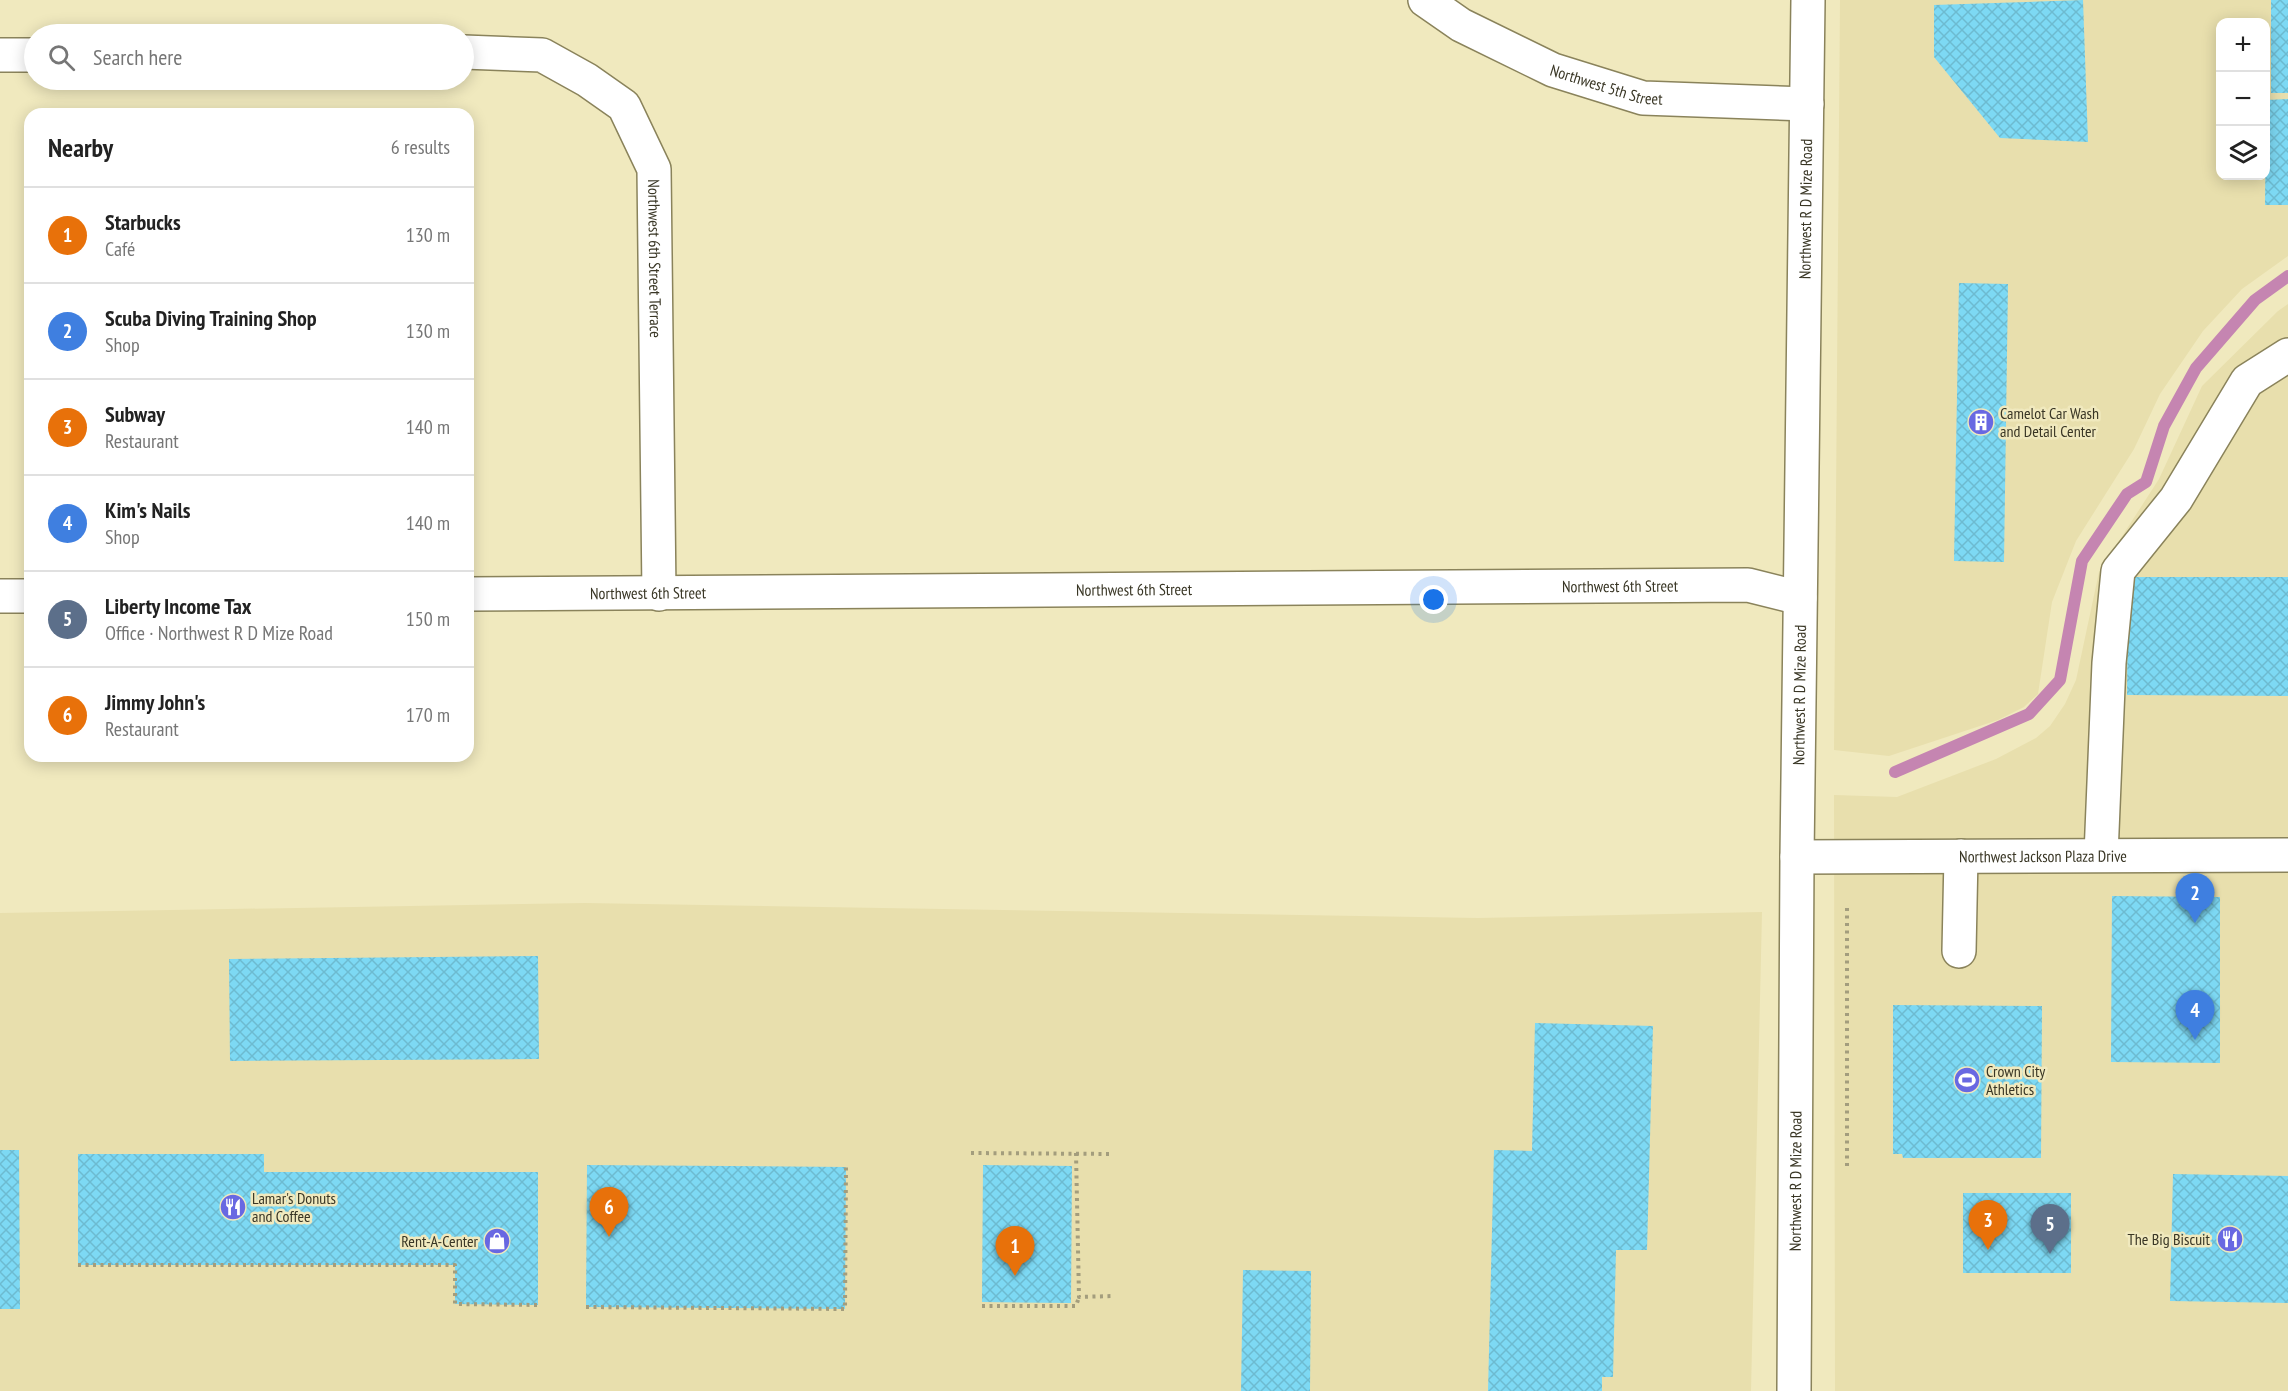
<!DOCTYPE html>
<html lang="en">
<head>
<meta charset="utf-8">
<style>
	:root { --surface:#fff; --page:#f6f6f6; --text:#222; --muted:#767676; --line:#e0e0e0; --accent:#111827 }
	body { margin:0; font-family:"PT Sans Narrow",sans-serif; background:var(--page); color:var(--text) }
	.controls { position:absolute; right:18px; top:18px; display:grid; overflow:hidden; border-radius:12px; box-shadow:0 3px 15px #0003 }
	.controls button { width:54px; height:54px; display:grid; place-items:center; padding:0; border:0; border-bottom:2px solid var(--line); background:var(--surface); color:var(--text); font:30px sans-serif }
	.you { position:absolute; left:1434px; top:600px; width:21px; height:21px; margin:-15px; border:4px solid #fff; border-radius:50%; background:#1a73e8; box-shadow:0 0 0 9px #1a73e833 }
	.badge { display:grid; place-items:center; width:39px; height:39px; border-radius:50%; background:var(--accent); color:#fff; font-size:20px; font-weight:700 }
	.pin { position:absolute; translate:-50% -50px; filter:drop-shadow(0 2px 3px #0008) }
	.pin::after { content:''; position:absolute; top:32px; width:21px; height:18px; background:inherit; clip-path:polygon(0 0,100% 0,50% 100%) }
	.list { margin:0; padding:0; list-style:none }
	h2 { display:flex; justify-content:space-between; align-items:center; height:78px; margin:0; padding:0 24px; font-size:26px }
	h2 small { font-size:20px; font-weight:400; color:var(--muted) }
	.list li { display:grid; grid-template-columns:39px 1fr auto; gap:18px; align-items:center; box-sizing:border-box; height:96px; padding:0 24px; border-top:2px solid var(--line) }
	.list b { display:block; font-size:22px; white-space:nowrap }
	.list p { margin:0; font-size:20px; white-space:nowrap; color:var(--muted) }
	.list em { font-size:20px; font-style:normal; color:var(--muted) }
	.icon { flex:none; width:33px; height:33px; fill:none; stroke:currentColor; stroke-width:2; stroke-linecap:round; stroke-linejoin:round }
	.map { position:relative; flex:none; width:2288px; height:1391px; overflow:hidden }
	.search { position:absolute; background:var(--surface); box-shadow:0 3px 15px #0003; left:24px; top:24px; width:450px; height:66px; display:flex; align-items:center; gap:15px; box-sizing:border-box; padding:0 21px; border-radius:33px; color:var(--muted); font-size:22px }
	.panel { position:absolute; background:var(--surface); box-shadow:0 3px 15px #0003; left:24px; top:108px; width:450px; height:654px; border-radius:18px }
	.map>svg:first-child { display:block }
	.built { fill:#e8dfad; fill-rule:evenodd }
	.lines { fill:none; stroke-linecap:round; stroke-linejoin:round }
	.stream { stroke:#c585b1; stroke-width:12 }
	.building { fill:url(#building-cross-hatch) }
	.minor-casing { stroke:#8a835b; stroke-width:36 }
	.path { stroke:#a39d7d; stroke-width:4; stroke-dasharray:3 4.5; stroke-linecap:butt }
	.minor { stroke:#fff; stroke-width:33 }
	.labels { text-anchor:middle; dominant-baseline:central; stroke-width:5; stroke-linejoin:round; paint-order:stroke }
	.street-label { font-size:16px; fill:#393625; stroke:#f0e9be }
	.poi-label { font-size:16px; fill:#393625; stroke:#f0e9be; text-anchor:start }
</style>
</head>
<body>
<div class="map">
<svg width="2288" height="1391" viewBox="0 0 2288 1391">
	<defs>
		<pattern id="building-cross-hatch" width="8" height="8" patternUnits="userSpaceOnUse" patternTransform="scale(1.5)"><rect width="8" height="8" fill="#7dd9f4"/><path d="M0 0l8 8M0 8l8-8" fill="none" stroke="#6dbbd1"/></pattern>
	</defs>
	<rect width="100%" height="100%" fill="#f0e9be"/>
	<path class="built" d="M1840 0H2288V256L2242 289 2203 331 2160 394 2134 449 2076 541 2052 602 2038 694 2024 707 1998 720 1889 756 1834 750ZM2220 22H2266V176H2220Z
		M2288 304V1391H1835L1834 795 1897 797 1996 759 2036 738 2050 726 2065 704 2076 680 2099 572 2159 479 2202 386 2278 311Z
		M585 903 1478 918 1762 912 1751 1391H0V913Z"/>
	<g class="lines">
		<path class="stream" d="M1895 772 2029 714 2060 680 2082 561 2127 494 2146 482 2164 426 2196 368 2255 300 2288 276"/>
	</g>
	<path class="building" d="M2083 0 2088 142 2000 138 1934 57V5Z
		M2271 0H2288V93H2271Z
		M2288 99V205H2265L2266 100Z
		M1959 283 2008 284 2004 562 1954 561Z
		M2128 577H2288V696L2127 695Z
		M2112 896 2220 897V1063L2111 1062Z
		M538 956 539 1059 230 1061 229 959Z
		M1893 1005 2042 1006 2041 1158H1903L1902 1154H1893Z
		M1535 1023 1653 1026 1647 1250H1616L1613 1377H1602V1391H1488L1494 1150 1532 1151Z
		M0 1150H19L20 1309H0Z
		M78 1154H264V1172H538V1305L455 1304V1265H78Z
		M587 1165 846 1167 845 1309 586 1307Z
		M983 1165 1072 1166 1071 1303 982 1302Z
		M2173 1174 2288 1176V1303L2170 1301Z
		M1963 1193H2071V1273H1963Z
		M1243 1270 1311 1271 1310 1391H1241Z"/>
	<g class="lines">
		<defs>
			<g id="minor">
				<path id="s1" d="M1425 0 1461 25 1553 70 1643 98 1807 104"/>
				<path id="s2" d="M464 52 542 55 587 80 624 106 654 169 659 594"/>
				<path d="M0 55H34"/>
				<path id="s3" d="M468 594 1748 585 1800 598"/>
				<path d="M0 596H30"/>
				<path d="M2101 855 2109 663 2118 571 2176 499 2247 381 2288 355"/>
				<path id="s4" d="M1797 857 2288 855"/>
				<path d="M1959 951 1961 856"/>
				<path id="s5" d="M1794 1391 1797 857 1808 0"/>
			</g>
		</defs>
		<use href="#minor" class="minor-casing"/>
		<path class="path" d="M971 1153 1113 1154
			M1076 1153 1079 1297 1113 1296
			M1847 1166V905
			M78 1265H455V1304L538 1305
			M982 1306H1076L1079 1297
			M586 1307 845 1309 846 1167"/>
		<use href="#minor" class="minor"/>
	</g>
	<defs>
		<symbol id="building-disc" viewBox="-11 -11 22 22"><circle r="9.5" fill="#6868e2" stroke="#f0e9be"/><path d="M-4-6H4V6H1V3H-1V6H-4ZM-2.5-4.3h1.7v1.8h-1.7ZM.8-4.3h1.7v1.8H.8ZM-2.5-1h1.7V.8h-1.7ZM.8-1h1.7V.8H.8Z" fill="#fff"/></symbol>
		<symbol id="stadium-disc" viewBox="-11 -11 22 22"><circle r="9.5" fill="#6868e2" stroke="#f0e9be"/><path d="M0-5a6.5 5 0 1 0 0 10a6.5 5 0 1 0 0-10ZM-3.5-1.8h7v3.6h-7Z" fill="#fff"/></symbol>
		<symbol id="restaurant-disc" viewBox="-11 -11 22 22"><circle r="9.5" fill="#6868e2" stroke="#f0e9be"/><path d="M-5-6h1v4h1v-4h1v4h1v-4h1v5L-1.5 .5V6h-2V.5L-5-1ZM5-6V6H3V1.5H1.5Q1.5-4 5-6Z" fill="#fff"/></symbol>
		<symbol id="shop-disc" viewBox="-11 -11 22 22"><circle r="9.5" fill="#6868e2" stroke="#f0e9be"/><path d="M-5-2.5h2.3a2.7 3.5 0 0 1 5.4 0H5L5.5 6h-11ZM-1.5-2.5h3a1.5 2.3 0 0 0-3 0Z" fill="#fff"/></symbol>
	</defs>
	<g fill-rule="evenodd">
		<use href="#building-disc" x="1966" y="407" width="30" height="30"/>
		<use href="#stadium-disc" x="1952" y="1065" width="30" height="30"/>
		<use href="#restaurant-disc" x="218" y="1192" width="30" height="30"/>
		<use href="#restaurant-disc" x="2215" y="1224" width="30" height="30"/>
		<use href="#shop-disc" x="482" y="1226" width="30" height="30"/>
	</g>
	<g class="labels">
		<g class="street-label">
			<text stroke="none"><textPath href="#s1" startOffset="202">Northwest 5th Street</textPath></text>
			<text stroke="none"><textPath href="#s5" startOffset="1182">Northwest R D Mize Road</textPath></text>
			<text stroke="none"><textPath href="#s2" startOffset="334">Northwest 6th Street Terrace</textPath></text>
			<text stroke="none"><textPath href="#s3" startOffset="1152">Northwest 6th Street</textPath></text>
			<text stroke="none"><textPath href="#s3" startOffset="666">Northwest 6th Street</textPath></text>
			<text stroke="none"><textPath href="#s3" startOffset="180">Northwest 6th Street</textPath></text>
			<text stroke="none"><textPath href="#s5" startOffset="696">Northwest R D Mize Road</textPath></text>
			<text stroke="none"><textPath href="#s4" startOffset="246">Northwest Jackson Plaza Drive</textPath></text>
			<text stroke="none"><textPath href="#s5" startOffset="210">Northwest R D Mize Road</textPath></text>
		</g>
		<g class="poi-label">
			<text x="2000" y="413">Camelot Car Wash<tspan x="2000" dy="18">and Detail Center</tspan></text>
			<text x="1986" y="1071">Crown City<tspan x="1986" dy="18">Athletics</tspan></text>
			<text x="252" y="1198">Lamar's Donuts<tspan x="252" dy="18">and Coffee</tspan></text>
			<text x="2210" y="1239" text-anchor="end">The Big Biscuit</text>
			<text x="478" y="1241" text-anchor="end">Rent-A-Center</text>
		</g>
	</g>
</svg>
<div class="controls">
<button>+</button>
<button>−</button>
<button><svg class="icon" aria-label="layers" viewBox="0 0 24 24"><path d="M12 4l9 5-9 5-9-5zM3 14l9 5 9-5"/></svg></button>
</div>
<div class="you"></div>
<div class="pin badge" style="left:1015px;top:1276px;background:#e8710a">1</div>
<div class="pin badge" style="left:2195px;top:923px;background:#3f7fe0">2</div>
<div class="pin badge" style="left:1988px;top:1250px;background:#e8710a">3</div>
<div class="pin badge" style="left:2195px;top:1040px;background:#3f7fe0">4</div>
<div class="pin badge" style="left:2050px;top:1254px;background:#5c6f8a">5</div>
<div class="pin badge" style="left:609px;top:1237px;background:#e8710a">6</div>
<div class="search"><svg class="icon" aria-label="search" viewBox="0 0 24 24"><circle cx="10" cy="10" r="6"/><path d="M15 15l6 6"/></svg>Search here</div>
<section class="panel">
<h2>Nearby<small>6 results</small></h2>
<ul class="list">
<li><span class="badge" style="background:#e8710a">1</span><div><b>Starbucks</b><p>Café</p></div><em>130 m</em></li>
<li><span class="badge" style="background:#3f7fe0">2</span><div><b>Scuba Diving Training Shop</b><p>Shop</p></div><em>130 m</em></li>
<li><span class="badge" style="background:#e8710a">3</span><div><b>Subway</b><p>Restaurant</p></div><em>140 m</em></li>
<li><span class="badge" style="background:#3f7fe0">4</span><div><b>Kim's Nails</b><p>Shop</p></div><em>140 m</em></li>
<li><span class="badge" style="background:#5c6f8a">5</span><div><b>Liberty Income Tax</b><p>Office · Northwest R D Mize Road</p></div><em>150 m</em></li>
<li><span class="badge" style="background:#e8710a">6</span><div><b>Jimmy John's</b><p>Restaurant</p></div><em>170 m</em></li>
</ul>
</section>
</div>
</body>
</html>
